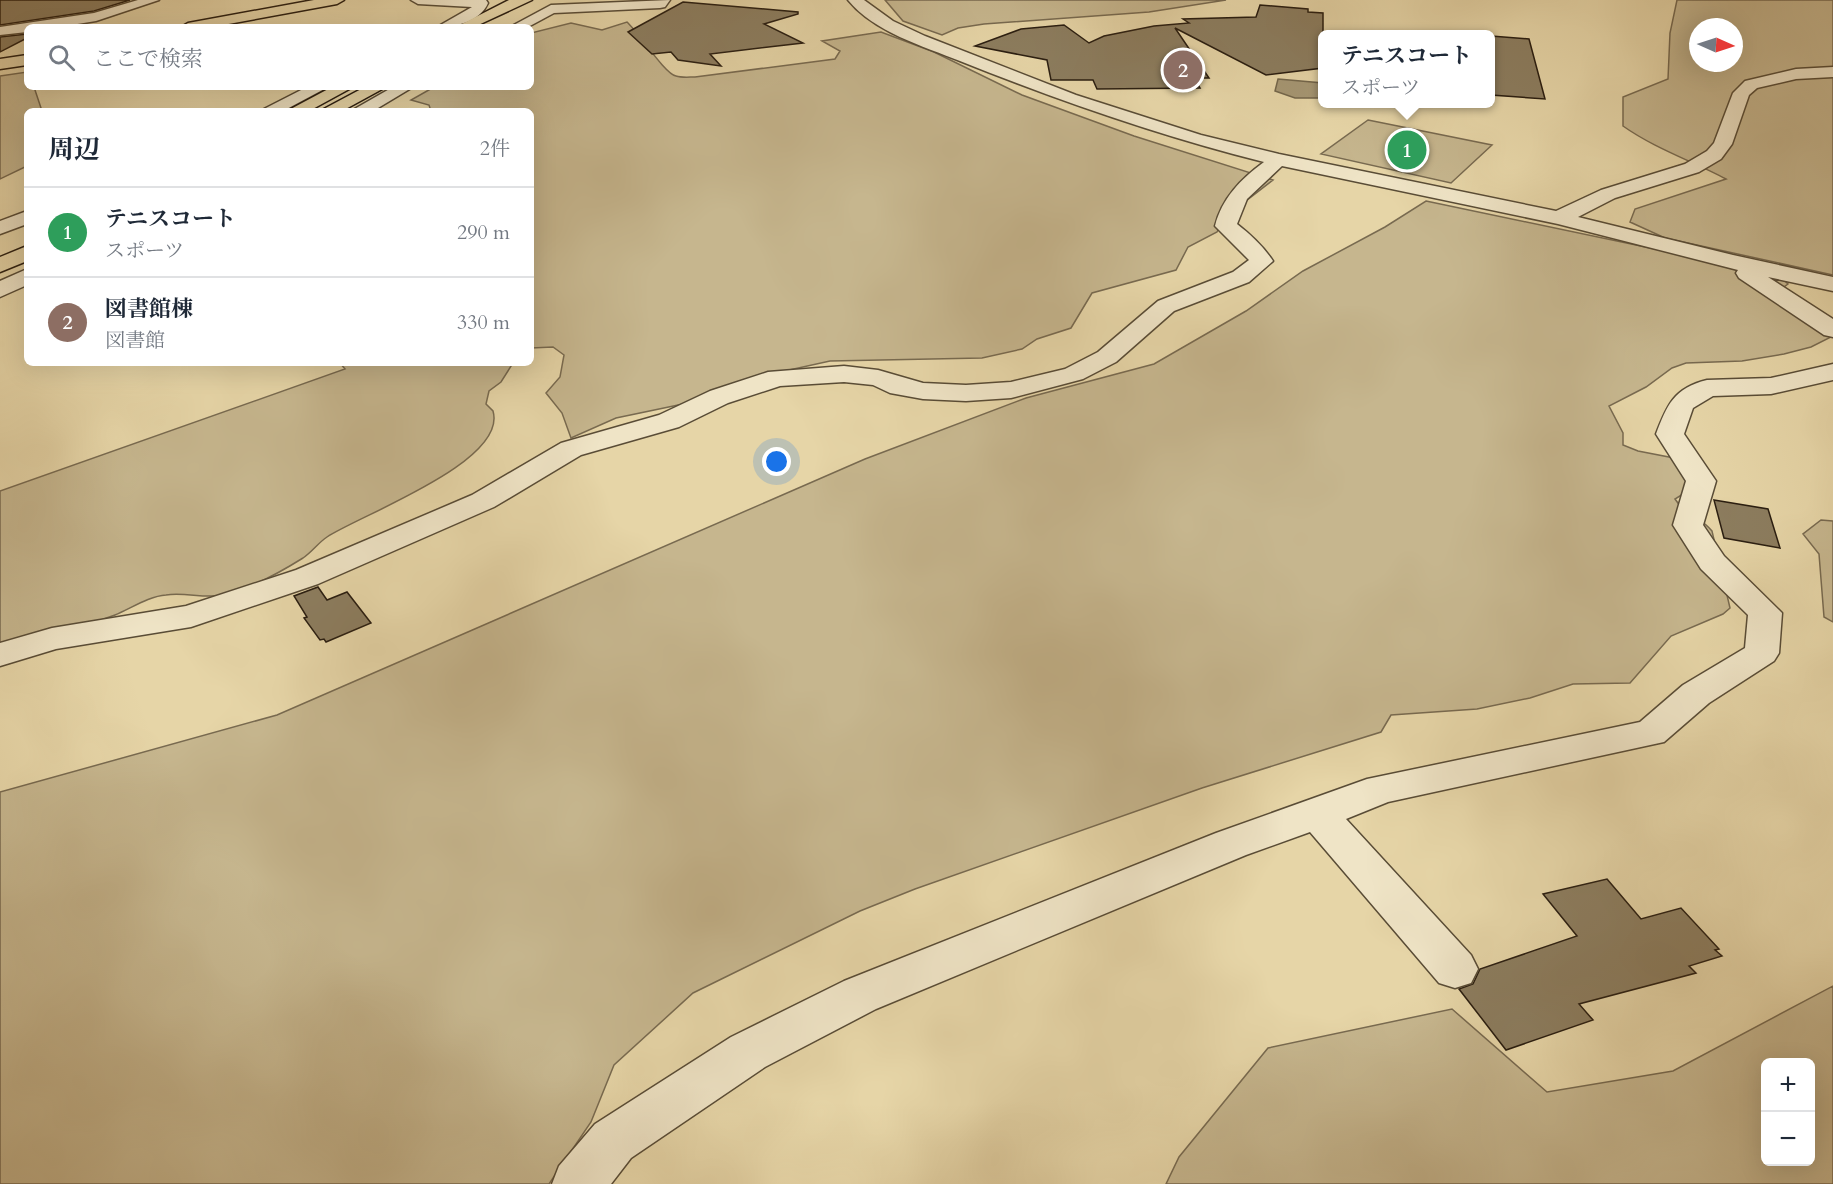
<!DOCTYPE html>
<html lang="ja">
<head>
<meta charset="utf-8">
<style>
	:root { --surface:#fff; --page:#f2f2f3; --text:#1f2937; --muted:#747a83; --line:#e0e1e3; --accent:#8f2418 }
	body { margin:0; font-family:Cardo,"Noto Serif JP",serif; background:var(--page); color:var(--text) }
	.controls { position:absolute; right:18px; bottom:18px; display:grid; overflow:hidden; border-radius:9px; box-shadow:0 6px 24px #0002 }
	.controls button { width:54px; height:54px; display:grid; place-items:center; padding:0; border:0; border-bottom:2px solid var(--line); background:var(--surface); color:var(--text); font:30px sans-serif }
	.compass { position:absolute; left:1689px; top:18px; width:54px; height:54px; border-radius:50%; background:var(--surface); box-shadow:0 6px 24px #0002; rotate:93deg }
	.you { position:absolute; left:777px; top:462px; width:21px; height:21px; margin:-15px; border:4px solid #fff; border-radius:50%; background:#1a73e8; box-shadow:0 0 0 9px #1a73e833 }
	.badge { display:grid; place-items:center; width:39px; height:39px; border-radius:50%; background:var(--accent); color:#fff; font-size:20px; font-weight:700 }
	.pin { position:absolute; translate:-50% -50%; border:3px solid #fff; box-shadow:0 2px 6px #0006 }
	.popup { position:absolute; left:1318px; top:30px; width:177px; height:78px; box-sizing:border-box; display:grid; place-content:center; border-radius:9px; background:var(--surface); filter:drop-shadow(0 2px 4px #0005); font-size:20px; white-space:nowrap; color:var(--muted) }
	.popup b { font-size:22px; color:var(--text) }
	.popup::after { content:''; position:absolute; left:50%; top:100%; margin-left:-12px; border:12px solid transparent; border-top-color:var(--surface) }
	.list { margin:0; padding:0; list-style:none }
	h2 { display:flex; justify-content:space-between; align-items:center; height:78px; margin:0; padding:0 24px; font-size:26px }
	h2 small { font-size:20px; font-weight:400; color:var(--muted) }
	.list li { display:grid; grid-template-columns:39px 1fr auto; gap:18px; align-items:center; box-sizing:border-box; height:90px; padding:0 24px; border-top:2px solid var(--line) }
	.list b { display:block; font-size:22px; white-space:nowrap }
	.list p { margin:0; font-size:20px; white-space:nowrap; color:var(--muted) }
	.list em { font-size:20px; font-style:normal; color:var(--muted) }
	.icon { flex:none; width:33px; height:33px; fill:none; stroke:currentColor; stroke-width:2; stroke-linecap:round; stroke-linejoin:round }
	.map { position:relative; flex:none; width:1833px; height:1184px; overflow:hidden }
	.search { position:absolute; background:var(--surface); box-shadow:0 6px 24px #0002; left:24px; top:24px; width:510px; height:66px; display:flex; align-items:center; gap:15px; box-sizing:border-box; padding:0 21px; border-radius:9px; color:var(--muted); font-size:22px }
	.panel { position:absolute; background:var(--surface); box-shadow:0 6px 24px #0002; left:24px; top:108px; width:510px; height:258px; border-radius:9px }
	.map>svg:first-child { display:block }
	.green { fill:#c6b68e; stroke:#786a50; stroke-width:1.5; fill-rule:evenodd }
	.water { fill:#a69774; stroke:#74674c; stroke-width:1.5 }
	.building { fill:#8c7d5f; stroke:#2a1e11; stroke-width:1.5 }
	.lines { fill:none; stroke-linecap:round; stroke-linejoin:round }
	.minor-casing { stroke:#594c36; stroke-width:3 }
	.major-casing { stroke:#2a1e11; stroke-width:3 }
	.highway-casing { stroke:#2a1e11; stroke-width:3 }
	.minor { fill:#efe4c6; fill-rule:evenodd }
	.major { fill:#e6d5a7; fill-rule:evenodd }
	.highway { fill:#e6d5a7; fill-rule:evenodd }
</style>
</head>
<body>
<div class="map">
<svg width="1833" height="1184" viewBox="0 0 1833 1184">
	<rect width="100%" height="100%" fill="#e6d5a7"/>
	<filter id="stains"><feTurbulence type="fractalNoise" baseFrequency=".00333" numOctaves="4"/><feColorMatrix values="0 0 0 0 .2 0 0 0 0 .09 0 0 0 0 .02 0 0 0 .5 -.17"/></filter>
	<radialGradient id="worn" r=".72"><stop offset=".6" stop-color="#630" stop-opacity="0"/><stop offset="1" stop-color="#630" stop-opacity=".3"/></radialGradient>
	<path class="green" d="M885 0H1226L1149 12 984 24 958 28 942 35 903 21Z
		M1677 0H1833V275L1665 238 1630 222 1635 209 1726 179C1692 161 1654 148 1623 126V97L1668 79 1670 33ZM1698 27H1734V63H1698Z
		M627 22C639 33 665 74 676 76 682 78 689 77 695 77L835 59 840 51 822 41 881 32 934 52 1022 95 1134 136 1273 180 1224 218 1217 232 1188 247 1176 270 1092 293 1071 328 1037 339 1022 349 982 358 830 361 744 380 683 404 616 418 571 438 562 413 546 393 560 377 564 355 553 347 531 348V111H431L429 105 411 100 434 87H531V33L571 23 602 30Z
		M27 72V87H34L42 111H27V166L0 179V76Z
		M1368 120 1492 145 1451 183 1321 154Z
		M1426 201 1779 275 1788 284 1777 292 1833 336 1811 347 1784 354 1742 361 1686 363 1672 368 1646 387 1609 406 1623 433V445L1638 451 1674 458 1699 484 1675 499C1684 514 1701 517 1712 531L1730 608 1723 614 1671 636 1630 683 1573 684 1530 698 1477 709 1391 715 1381 732 1202 788 915 889 860 911 693 993 614 1065 591 1122 549 1184H0V792L277 715 865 459 1026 398 1154 364 1246 311 1303 271 1385 227Z
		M340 363H513L501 382 489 391 486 404 493 411C508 462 360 515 327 537 318 543 312 552 303 558 279 573 252 588 225 595 205 599 185 592 166 595 149 596 130 609 115 615 78 629 39 636 0 643V491L345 369Z
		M1821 520 1833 521V622L1824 617 1819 554 1803 534Z
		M1833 986V1184H1166L1179 1157 1268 1048 1452 1009 1547 1092 1673 1071ZM1766 1062H1810V1162H1766Z"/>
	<path class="water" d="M1278 79 1323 83V98H1295L1275 91Z"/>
	<path class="building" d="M0 0H130L94 11 0 25Z
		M683 2 798 12V14L764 24 803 43 710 54 721 66 678 60 671 52 652 54 628 32Z
		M1260 5 1308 9V12L1323 13V68L1266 75 1175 28 1209 78H1194L1200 88 1097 89 1093 80H1051L1047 60 975 46 1021 29 1064 25 1089 43 1104 36 1154 26 1189 23 1183 19 1256 17Z
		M27 34V38L0 52V37Z
		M1491 36 1529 39 1545 99 1491 95Z
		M1714 500 1768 509 1780 548 1724 538Z
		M318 587 327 600 347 592 371 623 326 642 324 639 320 640 304 618 307 617 294 596Z
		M1607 879 1641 919 1681 908 1719 949 1715 950 1722 956 1689 966 1696 973 1579 1004 1593 1020 1506 1050 1459 989 1473 984 1480 969 1577 936 1543 894Z"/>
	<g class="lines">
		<defs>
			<path id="minor" d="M138 0H159L96 21 59 27H27V32L0 35V27L94 13Z
				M411 0H486L488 3C480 22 455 27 437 27L472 7 418 4Z
				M670 0 665 7 660 8 554 13 528 27H510L551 5Z
				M848 0H864L893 21 925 36 1076 95 1201 135 1279 154 1556 211 1601 190 1685 164 1707 151 1714 143 1733 93 1745 81 1796 69 1833 67V77L1796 79 1757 88 1749 95 1732 144 1721 159 1699 172 1615 198 1578 217 1733 255 1833 277V291L1768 277 1833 319V337L1824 335 1739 278 1736 273 1738 270 1558 224 1282 166 1247 199 1237 224C1251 235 1263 246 1273 261L1249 282 1174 311 1116 362 1083 379 1011 398 966 401 923 399 890 393 873 385 844 382 780 386 728 403 679 427 581 455 494 507 318 584 191 627 56 649 0 666V643L52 628 186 606 296 570 472 495 561 443 659 415 710 391 768 372 844 366 878 370 923 383 966 385 1011 382 1065 369 1098 352 1158 301 1233 272 1249 260 1215 226C1222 198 1241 179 1264 162 1160 136 1060 101 960 61 923 46 874 32 848 0Z
				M307 87H328L283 111H260Z
				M393 87H413L373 111H351Z
				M27 211V224L0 234V221Z
				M27 269V285L0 297V281Z
				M1833 364V380L1771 394 1713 396 1693 408 1684 434 1716 481 1703 525 1724 556 1782 613 1779 653 1774 661 1709 703 1664 742 1388 802 1346 819 1471 955 1478 969 1471 983 1455 988 1439 983 1310 832 1246 855 876 1009 765 1067 631 1158 611 1184H552L559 1166 595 1124 731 1037 844 981 1216 833 1367 779 1640 722 1683 685 1745 648 1748 615 1701 569 1673 525 1686 481 1656 434C1667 405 1674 388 1707 380L1771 378Z"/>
			<path id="major" d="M314 0H344L337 4 212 27H181L188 23Z
				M27 55V65L0 69V59Z"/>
			<path id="highway" d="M509 0H532L474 27H456Z
				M332 87H353L309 111H287Z
				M365 87H386L342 111H320Z
				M27 246V261L0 272V257Z"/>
		</defs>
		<use href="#minor" class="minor-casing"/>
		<use href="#major" class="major-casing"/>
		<use href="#highway" class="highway-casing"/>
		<use href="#minor" class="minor"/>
		<use href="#major" class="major"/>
		<use href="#highway" class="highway"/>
	</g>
	<rect width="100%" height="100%" filter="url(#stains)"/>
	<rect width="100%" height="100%" fill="url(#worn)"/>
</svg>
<div class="controls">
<button>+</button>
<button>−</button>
</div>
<svg class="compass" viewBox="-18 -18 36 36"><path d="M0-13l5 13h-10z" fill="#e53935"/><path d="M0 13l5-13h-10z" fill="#747a83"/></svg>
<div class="you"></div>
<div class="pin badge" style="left:1407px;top:150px;background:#2e9e5b">1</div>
<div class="popup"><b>テニスコート</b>スポーツ</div>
<div class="pin badge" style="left:1183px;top:70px;background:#8d6e63">2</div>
<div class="search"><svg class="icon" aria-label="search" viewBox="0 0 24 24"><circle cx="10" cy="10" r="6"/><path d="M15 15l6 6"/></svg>ここで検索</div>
<section class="panel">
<h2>周辺<small>2件</small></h2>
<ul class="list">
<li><span class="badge" style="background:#2e9e5b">1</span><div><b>テニスコート</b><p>スポーツ</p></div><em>290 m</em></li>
<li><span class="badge" style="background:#8d6e63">2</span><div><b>図書館棟</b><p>図書館</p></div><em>330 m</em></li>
</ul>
</section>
</div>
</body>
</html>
